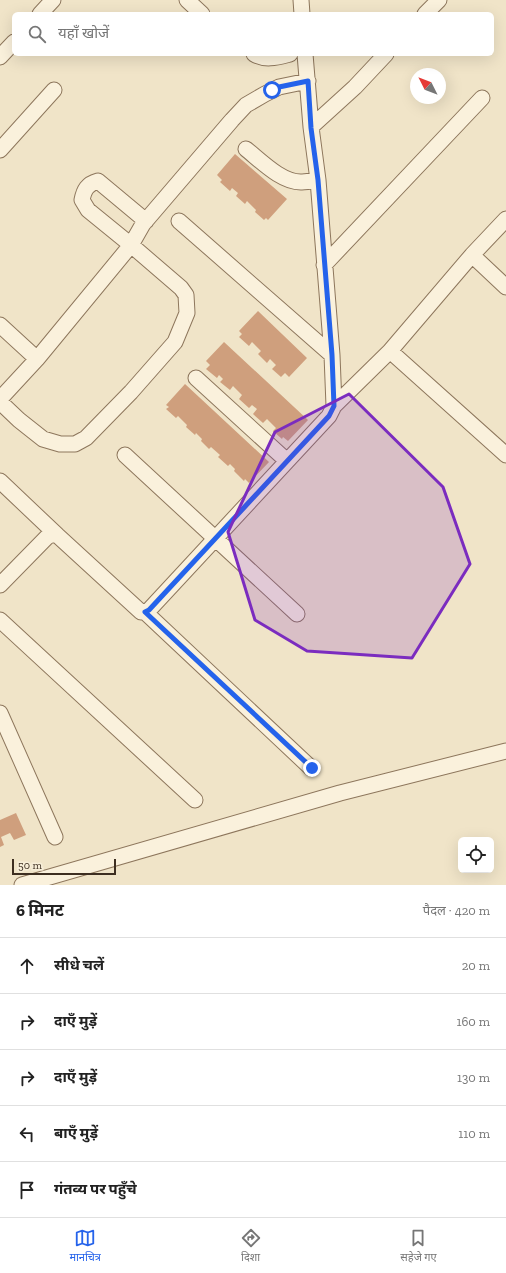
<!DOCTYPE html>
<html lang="hi">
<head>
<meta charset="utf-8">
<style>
	:root { --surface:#fff; --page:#f6f6f6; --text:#222; --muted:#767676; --line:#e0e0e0; --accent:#2563eb }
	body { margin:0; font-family:"Zilla Slab","Noto Sans Devanagari",serif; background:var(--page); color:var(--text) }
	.controls { position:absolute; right:12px; bottom:12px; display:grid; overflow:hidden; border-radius:6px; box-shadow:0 4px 16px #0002 }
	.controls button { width:36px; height:36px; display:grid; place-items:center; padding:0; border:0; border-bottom:1px solid var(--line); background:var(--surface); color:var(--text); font:20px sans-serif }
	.compass { position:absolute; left:410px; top:68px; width:36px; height:36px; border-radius:50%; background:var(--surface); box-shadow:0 4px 16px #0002; rotate:312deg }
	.scale { position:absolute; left:12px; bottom:10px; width:104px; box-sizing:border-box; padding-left:4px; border:2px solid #3d2e20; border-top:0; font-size:11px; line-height:14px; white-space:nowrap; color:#3d2e20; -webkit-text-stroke:3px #f7eed8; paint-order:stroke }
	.stop { position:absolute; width:12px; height:12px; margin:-9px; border:3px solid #2563eb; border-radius:50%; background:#fff }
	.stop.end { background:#2563eb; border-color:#fff; box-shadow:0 1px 4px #0008 }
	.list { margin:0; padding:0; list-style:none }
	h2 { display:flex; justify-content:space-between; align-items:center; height:52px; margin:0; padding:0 16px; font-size:17px }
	h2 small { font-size:13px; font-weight:400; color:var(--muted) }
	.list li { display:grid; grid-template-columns:26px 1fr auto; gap:12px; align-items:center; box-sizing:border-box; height:56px; padding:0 16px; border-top:1px solid var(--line) }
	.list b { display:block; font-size:15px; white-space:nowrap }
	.list em { font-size:13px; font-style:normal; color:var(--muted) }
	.icon { flex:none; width:22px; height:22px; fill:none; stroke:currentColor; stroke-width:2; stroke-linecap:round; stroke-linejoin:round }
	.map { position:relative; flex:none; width:506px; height:885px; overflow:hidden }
	.search { position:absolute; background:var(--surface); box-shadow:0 4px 16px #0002; left:12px; right:12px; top:12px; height:44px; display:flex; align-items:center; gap:10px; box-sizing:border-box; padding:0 14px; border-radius:6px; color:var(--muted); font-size:15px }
	.sheet { height:332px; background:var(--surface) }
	nav { display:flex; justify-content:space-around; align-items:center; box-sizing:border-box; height:56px; border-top:1px solid var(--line); background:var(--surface); font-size:11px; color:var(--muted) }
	nav a { display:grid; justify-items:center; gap:2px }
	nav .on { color:var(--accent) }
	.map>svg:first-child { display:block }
	.building { fill:#cf9f7d }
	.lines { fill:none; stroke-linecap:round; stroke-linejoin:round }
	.street-casing { stroke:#8d765c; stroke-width:17 }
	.street { stroke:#faf1dc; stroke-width:15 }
	.route { stroke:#2563eb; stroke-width:5 }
	.marked { fill:#7b2cbf; fill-opacity:0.2; stroke:#7b2cbf; stroke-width:3; stroke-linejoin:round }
</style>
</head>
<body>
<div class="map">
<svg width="506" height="885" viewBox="0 0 506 885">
	<rect width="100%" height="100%" fill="#f0e4c8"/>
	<path class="building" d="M235 154 287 199 268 220 266 218 264 220 255 212 256 210 247 201 245 204 236 196 238 193 232 188 230 191 220 182 222 180 217 175Z
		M258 311 307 358 289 377 285 373 281 377 272 369 276 365 270 359 267 363 258 354 261 351 252 342 249 346 239 337 242 334 239 331Z
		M224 342 308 420 288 441 283 437 282 439 273 431 276 428 267 419 263 423 253 414 257 409 252 405 249 408 239 399 242 395 233 386 230 390 220 382 223 379 219 375 217 378 206 369 210 365 206 361Z
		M185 384 269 462 249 483 245 479 244 481 234 471 235 469 230 464 228 466 218 457 220 455 211 447 209 449 201 441 202 439 196 433 195 435 186 427 187 425 178 416 176 418 166 409 169 407 166 405Z
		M16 813 26 835 14 840 10 833 1 837 4 845 0 847V820Z"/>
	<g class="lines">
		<defs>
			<path id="street" d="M187 0 202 14
				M301 0 302 14
				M40 14 53 0
				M425 14 439 0
				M254 54C265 61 278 57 290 54
				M0 57 14 42
				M311 127 355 87 386 54
				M246 149C261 161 282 183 302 182 307 182 312 181 318 180
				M0 150 54 90
				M179 221 332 355
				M472 255 506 287
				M324 265 482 98
				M0 325 37 359
				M390 351 506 455
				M196 378 287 461
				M0 399 37 359 131 245 88 210 82 200C84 190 87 184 98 181L146 221
				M0 402 19 420 43 439 60 444H75L86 438 131 392 175 342 187 313 186 295 181 288 131 245 143 224 232 120 246 105 265 94 279 87 308 81
				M334 406 390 351 472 255 506 219
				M125 455 297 614
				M0 481 57 535
				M0 585 47 537 51 535H57L141 612H145L149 610 329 416 334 406 332 355 318 180 311 127 305 54
				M145 612 311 768
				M0 620 195 800
				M0 713 55 837
				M22 885 340 793 506 751"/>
		</defs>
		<use href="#street" class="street-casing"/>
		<use href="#street" class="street"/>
	</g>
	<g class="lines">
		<path class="route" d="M272 90 279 87 308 81 311 128 318 180 332 355 334 406 329 416 149 610 145 612 312 768"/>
	</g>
	<path class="marked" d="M349 394 443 487 470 564 412 658 307 651 255 620 228 532 275 432Z"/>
</svg>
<div class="controls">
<button><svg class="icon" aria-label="locate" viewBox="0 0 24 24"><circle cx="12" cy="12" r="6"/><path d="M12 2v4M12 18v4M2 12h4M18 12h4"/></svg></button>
</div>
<svg class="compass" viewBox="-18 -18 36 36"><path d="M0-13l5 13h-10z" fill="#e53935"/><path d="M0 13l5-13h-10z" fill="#767676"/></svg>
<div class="scale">50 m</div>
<div class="stop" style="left:272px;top:90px"></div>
<div class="stop end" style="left:312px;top:768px"></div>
<div class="search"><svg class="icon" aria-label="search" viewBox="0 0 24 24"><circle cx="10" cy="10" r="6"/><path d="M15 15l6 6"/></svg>यहाँ खोजें</div>
</div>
<section class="sheet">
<h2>6 मिनट<small>पैदल · 420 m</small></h2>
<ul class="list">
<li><svg class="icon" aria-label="ahead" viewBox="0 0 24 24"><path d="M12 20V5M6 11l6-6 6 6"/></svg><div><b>सीधे चलें</b></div><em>20 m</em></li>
<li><svg class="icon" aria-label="right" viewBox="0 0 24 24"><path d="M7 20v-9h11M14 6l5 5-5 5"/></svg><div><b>दाएँ मुड़ें</b></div><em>160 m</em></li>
<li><svg class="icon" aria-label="right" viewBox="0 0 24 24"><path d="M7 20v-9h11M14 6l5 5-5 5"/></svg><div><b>दाएँ मुड़ें</b></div><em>130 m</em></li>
<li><svg class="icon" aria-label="left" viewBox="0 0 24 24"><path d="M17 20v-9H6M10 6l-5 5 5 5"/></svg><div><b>बाएँ मुड़ें</b></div><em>110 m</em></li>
<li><svg class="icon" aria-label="arrive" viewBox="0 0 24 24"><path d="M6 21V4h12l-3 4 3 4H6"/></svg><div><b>गंतव्य पर पहुँचे</b></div></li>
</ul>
</section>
<nav>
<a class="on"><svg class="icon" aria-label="map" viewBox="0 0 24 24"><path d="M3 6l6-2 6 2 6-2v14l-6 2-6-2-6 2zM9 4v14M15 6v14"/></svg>मानचित्र</a>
<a><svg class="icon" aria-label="directions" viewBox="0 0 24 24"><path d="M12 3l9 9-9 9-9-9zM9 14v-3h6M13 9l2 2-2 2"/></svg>दिशा</a>
<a><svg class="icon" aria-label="saved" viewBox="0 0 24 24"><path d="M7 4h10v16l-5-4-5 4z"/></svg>सहेजे गए</a>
</nav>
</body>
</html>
